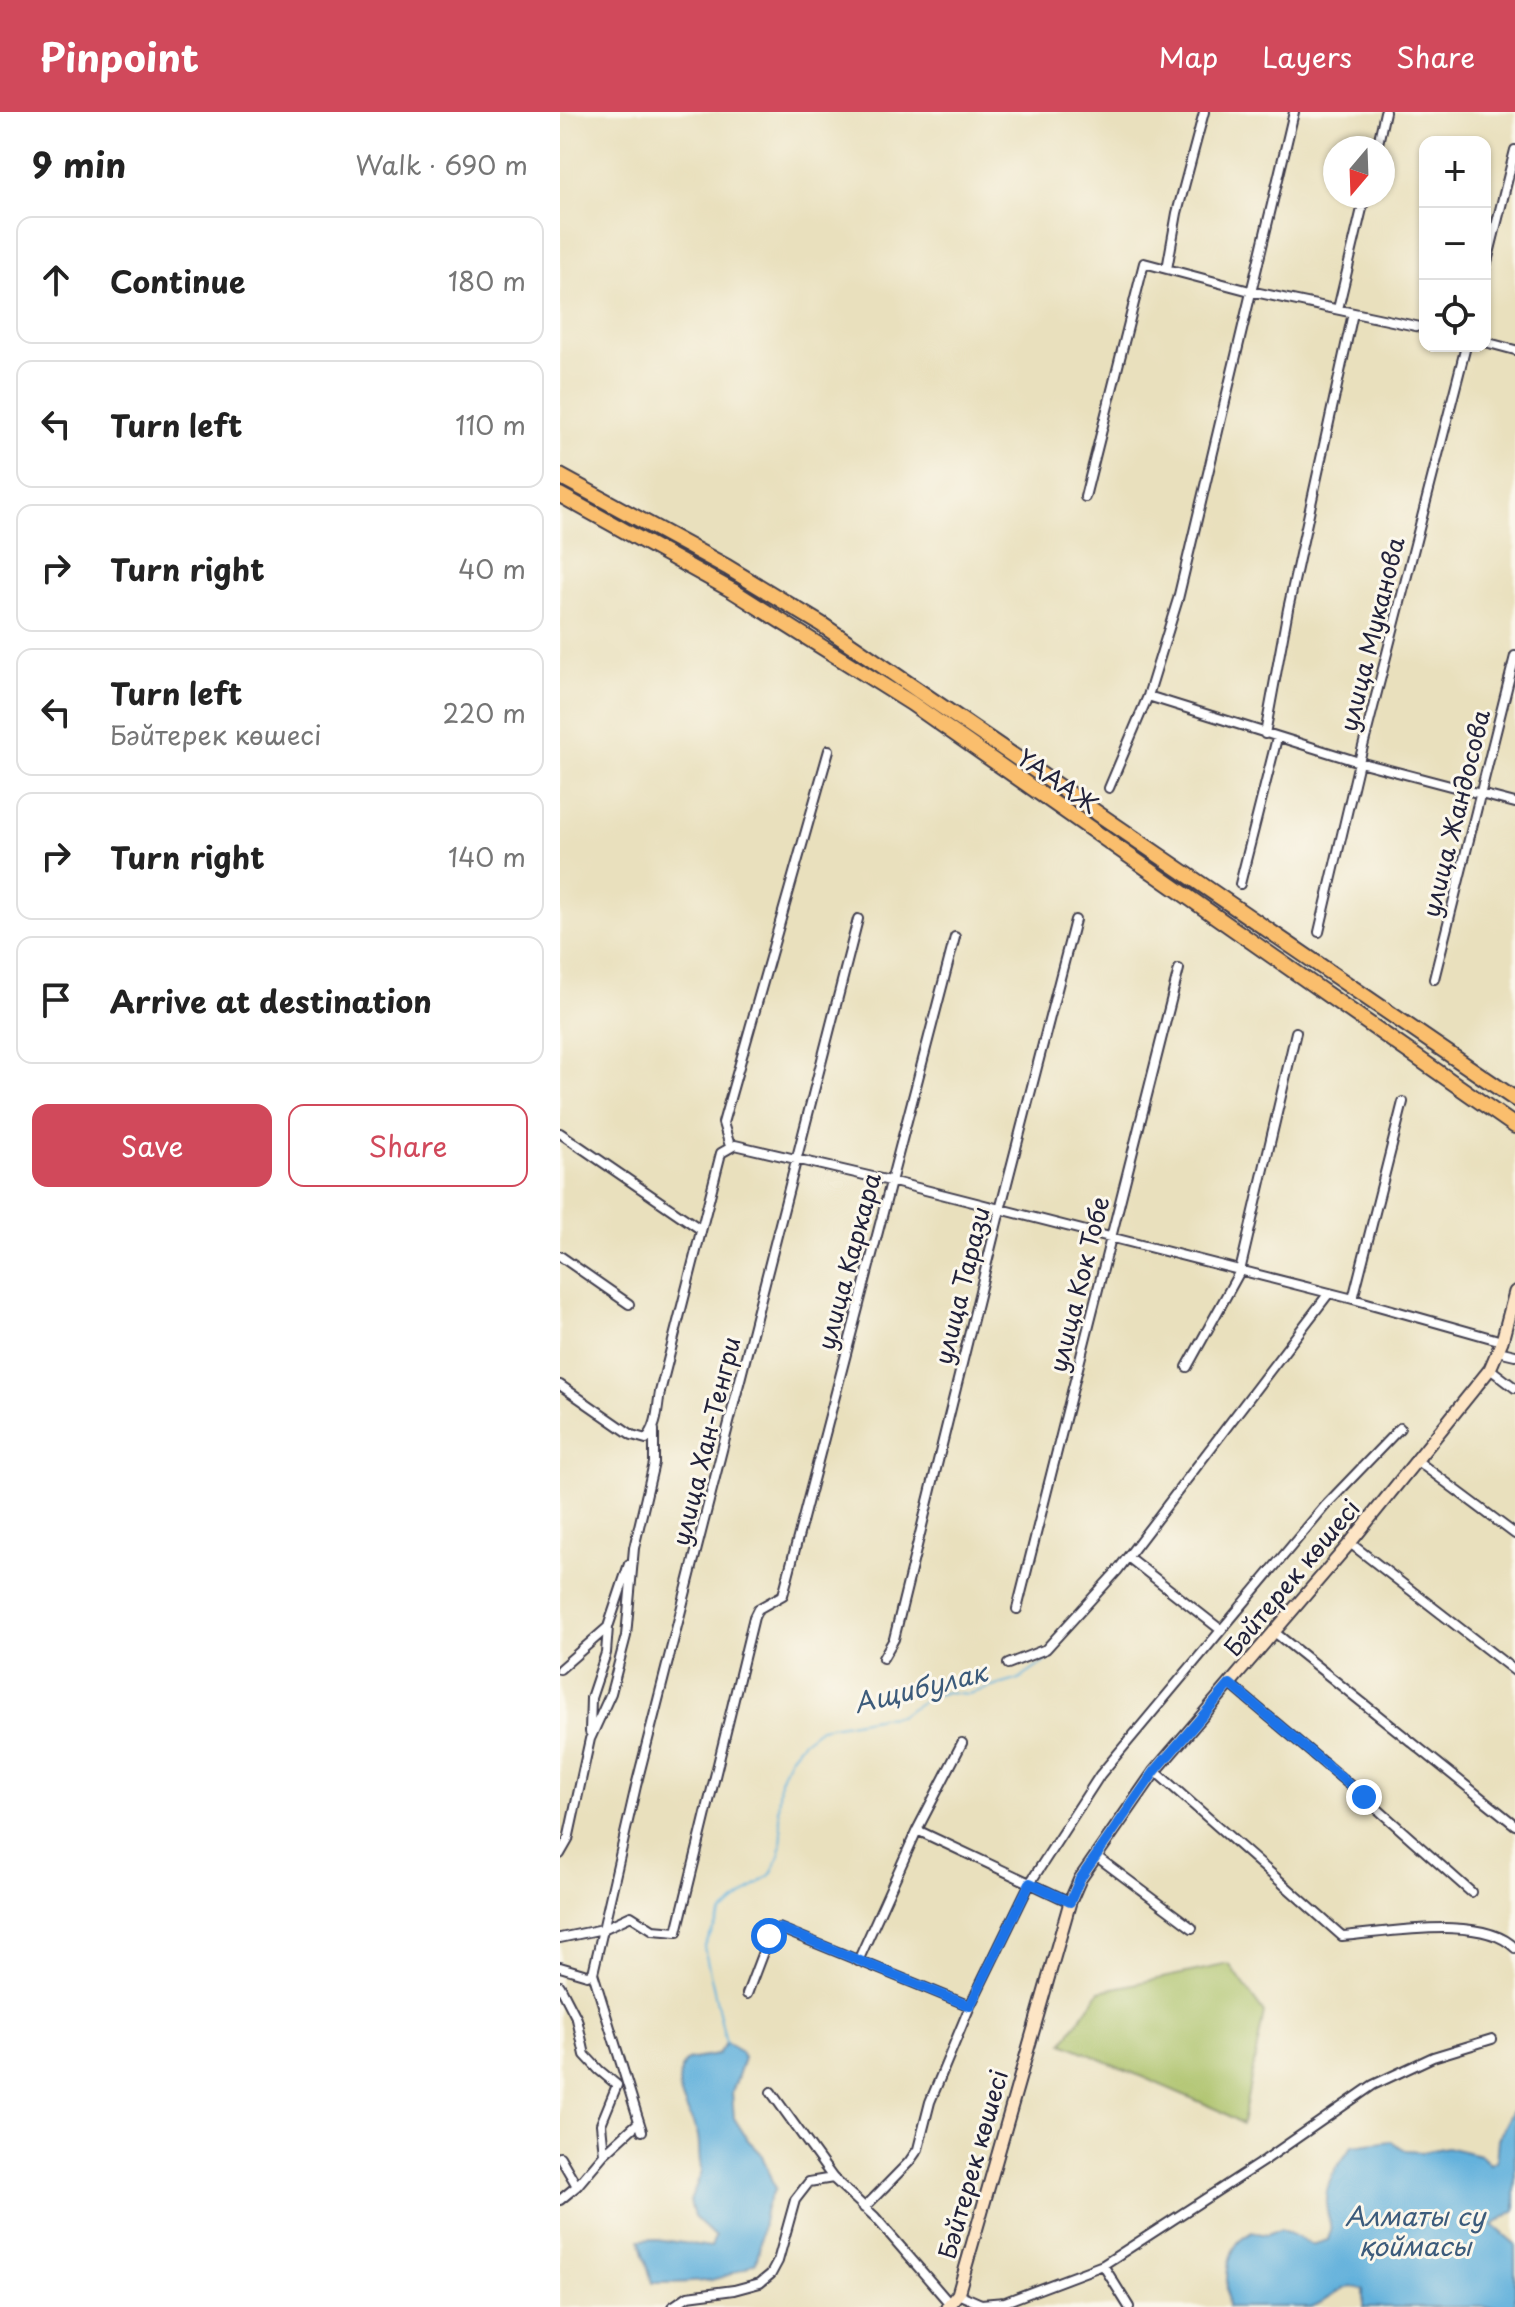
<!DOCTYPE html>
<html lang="en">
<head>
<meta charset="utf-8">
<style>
	:root { --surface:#fff; --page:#f2f2f2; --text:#222; --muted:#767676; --line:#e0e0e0; --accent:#d1495b }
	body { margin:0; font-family:"Playpen Sans",sans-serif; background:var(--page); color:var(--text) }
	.controls { position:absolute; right:24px; top:24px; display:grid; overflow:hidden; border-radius:16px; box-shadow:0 2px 6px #0004 }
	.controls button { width:72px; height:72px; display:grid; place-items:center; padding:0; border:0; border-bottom:2px solid var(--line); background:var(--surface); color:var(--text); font:40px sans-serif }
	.compass { position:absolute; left:763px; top:24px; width:72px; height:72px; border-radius:50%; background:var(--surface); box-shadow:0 2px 6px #0004; rotate:199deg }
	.stop { position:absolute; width:24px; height:24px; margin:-18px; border:6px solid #1a73e8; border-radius:50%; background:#fff }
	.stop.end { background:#1a73e8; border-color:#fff; box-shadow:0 2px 8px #0008 }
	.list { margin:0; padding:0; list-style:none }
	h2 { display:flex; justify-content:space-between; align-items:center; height:104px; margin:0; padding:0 32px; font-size:34px }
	h2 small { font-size:26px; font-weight:400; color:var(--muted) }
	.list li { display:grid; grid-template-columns:52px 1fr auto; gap:24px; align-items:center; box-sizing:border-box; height:128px; margin:0 16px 16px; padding:0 16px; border:2px solid var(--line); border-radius:16px }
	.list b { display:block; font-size:30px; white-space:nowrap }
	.list p { margin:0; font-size:26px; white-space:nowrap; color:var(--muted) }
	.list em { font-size:26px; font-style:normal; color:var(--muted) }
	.actions { display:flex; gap:16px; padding:24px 32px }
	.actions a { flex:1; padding:18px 0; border:2px solid var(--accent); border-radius:16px; text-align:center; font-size:28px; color:var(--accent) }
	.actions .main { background:var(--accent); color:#fff }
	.icon { flex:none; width:44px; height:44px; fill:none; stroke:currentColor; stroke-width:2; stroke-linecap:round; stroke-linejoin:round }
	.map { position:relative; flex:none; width:955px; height:2195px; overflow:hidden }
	header { display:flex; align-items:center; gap:48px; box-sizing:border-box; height:112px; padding:0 40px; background:var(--accent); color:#fff }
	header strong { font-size:38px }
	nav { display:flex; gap:44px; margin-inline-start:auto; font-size:28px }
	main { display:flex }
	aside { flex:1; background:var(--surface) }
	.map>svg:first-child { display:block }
	.green { fill:#a9c065; stroke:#667150; stroke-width:2 }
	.water { fill:#62b1dc; stroke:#426a8c; stroke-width:2 }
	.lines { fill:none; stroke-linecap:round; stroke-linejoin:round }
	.stream { stroke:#62b1dc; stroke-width:2 }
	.street-casing { stroke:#403e4e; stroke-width:12 }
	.secondary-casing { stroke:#403e4e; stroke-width:15 }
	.highway-casing { stroke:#403e4e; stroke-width:18 }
	.street { stroke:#fff; stroke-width:8 }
	.secondary { stroke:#fde5c5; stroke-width:11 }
	.highway { stroke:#fabe6d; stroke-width:14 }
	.route { stroke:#1a73e8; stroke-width:10 }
	.labels { text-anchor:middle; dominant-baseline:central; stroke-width:6; stroke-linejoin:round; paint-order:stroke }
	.street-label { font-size:24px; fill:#22223b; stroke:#fbf7ec }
	.water-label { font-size:26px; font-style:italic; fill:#3c5b7b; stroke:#fbf7ec }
</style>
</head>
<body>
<header>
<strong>Pinpoint</strong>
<nav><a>Map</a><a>Layers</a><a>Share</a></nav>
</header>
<main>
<aside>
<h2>9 min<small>Walk · 690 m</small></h2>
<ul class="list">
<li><svg class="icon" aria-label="ahead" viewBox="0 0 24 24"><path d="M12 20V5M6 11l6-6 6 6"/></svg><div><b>Continue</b></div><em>180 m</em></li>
<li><svg class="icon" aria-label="left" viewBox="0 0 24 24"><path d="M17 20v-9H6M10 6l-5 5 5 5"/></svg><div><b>Turn left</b></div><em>110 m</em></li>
<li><svg class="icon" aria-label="right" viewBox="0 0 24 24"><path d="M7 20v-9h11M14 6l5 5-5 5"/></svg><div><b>Turn right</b></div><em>40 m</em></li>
<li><svg class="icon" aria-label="left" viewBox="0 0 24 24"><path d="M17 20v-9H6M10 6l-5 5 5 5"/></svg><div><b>Turn left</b><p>Бәйтерек көшесі</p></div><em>220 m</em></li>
<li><svg class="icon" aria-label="right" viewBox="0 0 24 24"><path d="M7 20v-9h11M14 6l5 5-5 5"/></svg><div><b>Turn right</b></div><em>140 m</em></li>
<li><svg class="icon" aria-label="arrive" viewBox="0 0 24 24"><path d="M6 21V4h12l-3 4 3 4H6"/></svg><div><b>Arrive at destination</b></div></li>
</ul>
<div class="actions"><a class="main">Save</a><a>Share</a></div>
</aside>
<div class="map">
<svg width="955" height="2195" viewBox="0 0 955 2195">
	<rect width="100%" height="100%" fill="#fbf7ec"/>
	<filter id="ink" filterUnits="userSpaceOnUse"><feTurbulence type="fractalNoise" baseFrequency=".0125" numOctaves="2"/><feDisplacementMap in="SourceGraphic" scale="16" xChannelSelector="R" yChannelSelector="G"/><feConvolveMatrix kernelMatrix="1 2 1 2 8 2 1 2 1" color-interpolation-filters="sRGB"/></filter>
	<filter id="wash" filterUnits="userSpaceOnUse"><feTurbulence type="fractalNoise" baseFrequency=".006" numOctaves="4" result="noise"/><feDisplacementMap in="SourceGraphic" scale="32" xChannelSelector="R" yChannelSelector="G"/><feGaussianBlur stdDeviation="1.8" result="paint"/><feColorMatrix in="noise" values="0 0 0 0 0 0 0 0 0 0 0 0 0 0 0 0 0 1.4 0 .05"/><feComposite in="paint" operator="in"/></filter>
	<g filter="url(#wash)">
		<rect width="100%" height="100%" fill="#e9e0bd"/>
		<path class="green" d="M669 1852 704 1901 682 2012 659 1998 503 1931 540 1879Z"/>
		<path class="water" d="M166 1931 181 1940 184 1946 172 1981 174 2006 188 2028 201 2041 215 2077C199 2100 204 2125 196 2150 158 2173 134 2170 92 2171L80 2128 96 2127 151 2135 155 2125 134 2105 130 2089 142 2059C137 2045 141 2032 137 2020 128 1996 108 1974 127 1948L157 1943Z
			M955 1994V2098L933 2113 955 2132V2195H803V2177C780 2169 769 2190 751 2195 738 2195 685 2195 668 2195 666 2176 665 2148 677 2132 680 2127 688 2123 692 2120L707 2123 721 2117 752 2133 768 2128C774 2111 767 2108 766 2091 765 2068 780 2052 792 2034L831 2029 847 2039 863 2040 887 2035 920 2043 930 2052 936 2049 938 2027Z"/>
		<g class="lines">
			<path class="stream" d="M166 1931 144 1835 162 1801 211 1762 220 1743 222 1722 218 1698 220 1668 229 1646 242 1630 260 1616 321 1605 339 1604 370 1585 387 1580 408 1582 460 1567 489 1547"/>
		</g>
	</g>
	<g filter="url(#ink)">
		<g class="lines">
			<defs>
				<path id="street" d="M817 36 825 0
					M607 157 617 101 644 0
					M925 158 955 38
					M778 197 805 84
					M925 230 955 238
					M525 385 584 151 690 179 865 216
					M588 584 799 650 955 691
					M705 622 728 497 793 201
					M549 676 588 584 618 487 734 0
					M680 772 717 626
					M759 820 799 650 906 234
					M874 867 955 544
					M0 1021 140 1117
					M170 1034 163 1011 269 638
					M0 1144 69 1192
					M793 1187 843 990
					M938 1239 955 1243
					M627 1255 680 1159 736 920
					M930 1257 955 1276
					M0 1273 72 1323 86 1327C98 1314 97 1296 100 1280L161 1041 175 1033 330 1069 793 1187 942 1229
					M856 1348 955 1422
					M790 1431 955 1559
					M568 1445 661 1518
					M457 1497 619 857
					M713 1519 955 1713
					M323 1546 334 1527 440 1098 515 808
					M448 1552 486 1537 557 1459 769 1181
					M0 1557 48 1515
					M670 1572 804 1685 911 1780
					M30 1620 31 1586 46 1541 48 1515 69 1452
					M595 1659 782 1824C827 1821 923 1802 955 1836
					M357 1718 510 1790
					M0 1742 8 1728 30 1627 51 1581 66 1524 74 1436 94 1351V1318
					M536 1744 632 1816
					M0 1826 43 1817 71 1804 93 1818 117 1820 194 1505 198 1497 223 1483 395 825
					M298 1849 357 1718 402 1631
					M0 1855 27 1863 33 1861
					M33 1861 76 1674 298 807
					M33 1861 82 2019
					M0 1874 17 1907 25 1943 39 1958 57 1973 41 2012 44 2042 17 2074
					M187 1882 209 1824 219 1816 410 1894
					M211 1980 273 2066 315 2105 390 2192
					M44 2042 79 2010
					M0 2045 17 2074 0 2088
					M304 2096 349 2050 358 2037 370 1990 410 1894 470 1771 540 1663 765 1394 840 1316
					M543 2153 569 2195
					M398 2182 421 2192 445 2190 543 2153 705 2048 813 1973 873 1945 932 1927
					M112 2195 128 2184 174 2178 200 2171 211 2162 218 2149 235 2088 249 2070 273 2066"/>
				<path id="secondary" d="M387 2195 398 2182 510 1790 520 1767 595 1659 790 1431 930 1257 942 1229 955 1180"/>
				<path id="highway" d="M0 364 167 455 261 512 955 987
					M0 383 173 479 351 591 955 1014"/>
			</defs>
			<use href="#street" class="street-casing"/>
			<use href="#secondary" class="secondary-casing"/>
			<use href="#highway" class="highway-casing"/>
			<use href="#street" class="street"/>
			<use href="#secondary" class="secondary"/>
			<use href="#highway" class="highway"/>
		</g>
	</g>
	<g class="lines" filter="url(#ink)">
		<path class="route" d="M209 1824 219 1816 225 1818 410 1894 470 1771 510 1790 520 1767 595 1659 670 1572 804 1685"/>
	</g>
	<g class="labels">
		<g class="street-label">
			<text transform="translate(811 522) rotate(-76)">улица Муканова</text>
			<text transform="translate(498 668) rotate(35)">ҮАААЖ</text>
			<text transform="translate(895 701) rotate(-76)">улица Жандосова</text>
			<text transform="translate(288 1149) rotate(-75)">улица Каркара</text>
			<text transform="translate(518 1172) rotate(-76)">улица Кок Тобе</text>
			<text transform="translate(401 1173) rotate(-76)">улица Тарази</text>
			<text transform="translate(145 1329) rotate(-76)">улица Хан-Тенгри</text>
			<text transform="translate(731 1465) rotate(-50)">Бәйтерек көшесі</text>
			<text transform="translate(412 2052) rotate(-74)">Бәйтерек көшесі</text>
		</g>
		<g class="water-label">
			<text transform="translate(360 1575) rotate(-14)">Ащибулак</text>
			<text x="855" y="2103">Алматы су<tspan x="855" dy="30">қоймасы</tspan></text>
		</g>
	</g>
</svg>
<div class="controls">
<button>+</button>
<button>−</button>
<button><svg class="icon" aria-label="locate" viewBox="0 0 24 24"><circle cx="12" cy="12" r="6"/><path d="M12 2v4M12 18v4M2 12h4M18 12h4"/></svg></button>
</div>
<svg class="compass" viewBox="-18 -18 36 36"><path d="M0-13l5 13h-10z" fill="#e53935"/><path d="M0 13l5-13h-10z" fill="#767676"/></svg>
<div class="stop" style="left:209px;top:1824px"></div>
<div class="stop end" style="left:804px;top:1685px"></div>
</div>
</main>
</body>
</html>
